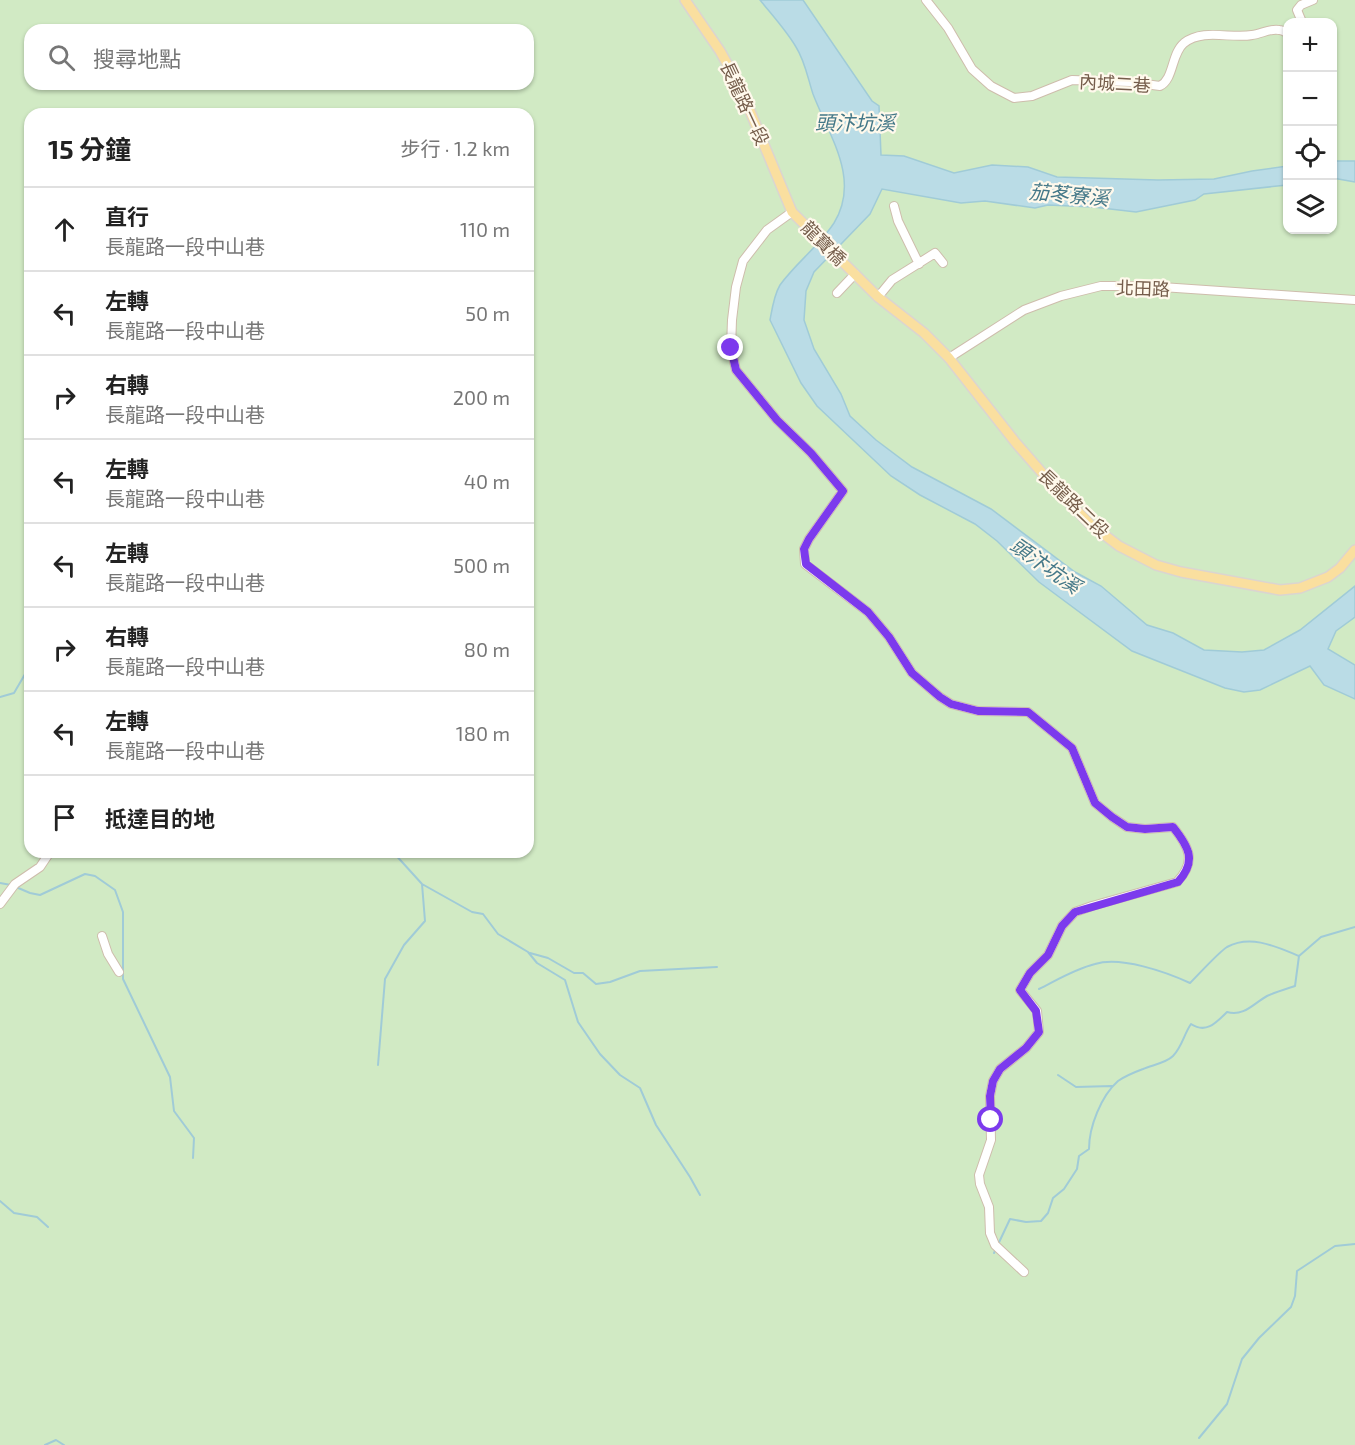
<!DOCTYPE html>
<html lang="zh-TW">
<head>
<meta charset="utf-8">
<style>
	:root { --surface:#fff; --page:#f2f2f2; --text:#222; --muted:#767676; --line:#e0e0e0 }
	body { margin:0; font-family:"Exo 2","Noto Sans TC",sans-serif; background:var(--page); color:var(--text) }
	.controls { position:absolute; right:18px; top:18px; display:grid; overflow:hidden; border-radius:12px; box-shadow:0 2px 4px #0004 }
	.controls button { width:54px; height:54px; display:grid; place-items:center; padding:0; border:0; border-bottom:2px solid var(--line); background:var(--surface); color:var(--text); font:30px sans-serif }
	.stop { position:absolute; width:18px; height:18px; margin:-14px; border:4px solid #7c3aed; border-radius:50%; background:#fff }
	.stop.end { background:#7c3aed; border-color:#fff; box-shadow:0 2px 6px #0008 }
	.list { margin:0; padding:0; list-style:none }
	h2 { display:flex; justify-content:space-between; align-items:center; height:78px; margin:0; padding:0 24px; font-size:26px }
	h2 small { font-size:20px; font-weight:400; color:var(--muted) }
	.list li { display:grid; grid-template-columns:39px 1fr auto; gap:18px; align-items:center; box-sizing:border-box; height:84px; padding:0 24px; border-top:2px solid var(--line) }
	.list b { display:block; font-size:22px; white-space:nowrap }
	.list p { margin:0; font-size:20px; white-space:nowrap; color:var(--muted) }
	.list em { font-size:20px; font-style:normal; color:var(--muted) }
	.icon { flex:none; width:33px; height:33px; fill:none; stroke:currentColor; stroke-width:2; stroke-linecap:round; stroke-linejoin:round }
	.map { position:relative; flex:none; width:1355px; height:1445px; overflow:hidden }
	.search { position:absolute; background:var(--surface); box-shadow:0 2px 4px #0004; left:24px; top:24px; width:510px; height:66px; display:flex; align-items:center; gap:15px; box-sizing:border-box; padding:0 21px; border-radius:18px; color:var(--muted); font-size:22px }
	.panel { position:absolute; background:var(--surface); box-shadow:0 2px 4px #0004; left:24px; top:108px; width:510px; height:750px; border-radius:18px }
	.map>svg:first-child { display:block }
	.green { fill:#d1eac4; fill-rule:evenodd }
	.water { fill:#badce6; stroke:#a0cbd7; stroke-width:1.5 }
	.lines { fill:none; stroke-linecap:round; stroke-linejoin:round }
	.stream { stroke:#a0cbd7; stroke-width:2 }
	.minor-casing { stroke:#cebdac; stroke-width:10 }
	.major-casing { stroke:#dbd5d0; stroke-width:12 }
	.minor { stroke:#fff; stroke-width:8 }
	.major { stroke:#fadf9f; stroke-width:9 }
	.route { stroke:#7c3aed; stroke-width:8 }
	.labels { text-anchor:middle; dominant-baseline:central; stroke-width:4.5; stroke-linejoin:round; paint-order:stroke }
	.street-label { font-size:18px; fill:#755d4b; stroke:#fff9ec }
	.water-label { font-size:20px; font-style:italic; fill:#447888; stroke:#fff9ec }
</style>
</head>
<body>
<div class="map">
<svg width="1355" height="1445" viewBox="0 0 1355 1445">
	<rect width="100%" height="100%" fill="#fcf5e6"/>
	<path class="green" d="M0 0H1355V1445H0ZM1288 22H1332V230H1288ZM30 30H528V84H30ZM30 114H528V852H30Z"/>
	<path class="water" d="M760 0H803L872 101 879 106 881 155 904 156 954 173 992 165 1028 167 1057 177 1158 180 1214 179 1252 171 1287 166V185L1204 194 1195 200 1136 212 1093 207 1048 205 1035 208 985 201 961 203 882 189 870 214 814 272 806 291 804 320 814 349 841 394 850 416 876 440 912 467 991 509 1075 572 1101 586 1147 625 1173 633 1204 650 1242 652 1264 650 1300 630 1355 586V617L1336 631 1328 649 1355 665V699L1324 685 1310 666 1260 690 1244 692 1225 688 1132 651 1039 582 997 541 975 524 920 495 891 476 817 406 801 383 770 320C772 309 774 295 780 285 796 263 819 246 834 223 861 179 829 136 813 94 808 79 805 61 796 47 786 30 772 15 760 0Z
		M1333 161H1355V182L1333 178Z"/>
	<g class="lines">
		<path class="stream" d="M0 697 14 693 28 669 30 662
			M359 852 368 856 381 852
			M393 852 422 884 472 912 483 914 498 934 528 952 537 963 565 980 578 1022 600 1054 620 1075 640 1088 656 1125 690 1177 700 1195
			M0 883 11 885
			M16 887 30 893 40 895 85 874 95 876 115 890 123 912V979L170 1077 174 1111 194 1138 193 1158
			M530 953 548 958 574 973H583L596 984 610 982 640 971 717 967
			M1039 989C1057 980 1075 969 1095 964 1121 956 1166 972 1190 983 1199 974 1219 952 1227 947 1251 934 1277 947 1299 956
			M378 1065 385 979 404 945 425 921 422 884
			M1058 1075 1076 1087 1112 1086
			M0 1201 14 1213 37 1217 48 1227
			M994 1253 1010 1219 1026 1222 1041 1221 1048 1213 1053 1198 1064 1189 1077 1169 1079 1156 1089 1149C1089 1127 1101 1096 1118 1081 1125 1076 1135 1072 1143 1069 1152 1065 1166 1063 1173 1056 1182 1047 1184 1034 1191 1024 1206 1034 1216 1023 1227 1012 1244 1017 1254 1003 1267 996 1276 992 1286 989 1295 986L1299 956 1321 937 1355 927
			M1199 1438 1227 1404 1242 1359 1259 1338 1291 1307 1295 1296 1297 1271 1335 1246 1355 1244
			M45 1445 56 1440 64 1445"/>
		<defs>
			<path id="minor" d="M926 0 948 28 972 69 991 86 1014 98 1032 96 1072 80 1130 82 1160 86C1174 79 1171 54 1184 43 1203 28 1231 39 1252 35 1261 34 1271 28 1279 30 1283 30 1285 32 1288 34
				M1302 22 1297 10 1301 5 1313 0
				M894 206 898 221 919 264
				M792 212 767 230 743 261 736 287 732 320 731 348 736 370 777 420 811 453 843 491 809 539 804 549 805 564 868 612 889 637 912 673 940 697 951 704 978 711 1028 712 1072 748 1095 803 1112 817 1127 827 1145 829 1173 827C1189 847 1197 861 1177 882L1092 906 1075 912 1062 926 1048 955 1030 973 1020 990 1037 1011 1039 1032 1026 1048 1000 1069 993 1081 990 1096 991 1140 979 1175 980 1184 989 1207 990 1233 995 1245 1024 1272
				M837 293 855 274
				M878 297 892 280 935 253 943 263
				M949 358 1024 310 1061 296 1101 286H1147L1355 300
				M0 904 15 884 40 867 50 852
				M102 936 108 954 119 972"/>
			<path id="major" d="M685 0 720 51 740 87 792 212 878 297 924 333 949 358 1016 443 1057 490 1090 524 1119 546 1156 565 1181 572 1280 590 1300 588 1328 577 1340 568 1355 550"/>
		</defs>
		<use href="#minor" class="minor-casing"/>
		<use href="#major" class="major-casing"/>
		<use href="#minor" class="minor"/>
		<use href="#major" class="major"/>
	</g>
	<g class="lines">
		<path class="route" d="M731 348 736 370 777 420 811 453 843 491 809 539 804 549 806 564 868 612 889 637 912 673 940 697 951 704 978 711 1028 712 1072 748 1095 803 1112 817 1127 827 1145 829 1173 827C1189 847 1197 861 1178 882L1075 912 1062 926 1048 955 1030 973 1020 990 1036 1011 1039 1032 1026 1048 1000 1069 993 1081 990 1096 991 1120"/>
	</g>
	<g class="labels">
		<g class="street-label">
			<text transform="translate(1115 83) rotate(3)">內城二巷</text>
			<text transform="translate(745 103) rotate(65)">長龍路一段</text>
			<text transform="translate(824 243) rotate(45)">龍寶橋</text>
			<text transform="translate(1143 288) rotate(2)">北田路</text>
			<text transform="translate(1074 503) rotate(44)">長龍路二段</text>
		</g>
		<g class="water-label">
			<text x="855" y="122">頭汴坑溪</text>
			<text transform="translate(1069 194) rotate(5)">茄苳寮溪</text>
			<text transform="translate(1046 565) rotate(35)">頭汴坑溪</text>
		</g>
	</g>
</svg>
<div class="controls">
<button>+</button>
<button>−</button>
<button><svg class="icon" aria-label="locate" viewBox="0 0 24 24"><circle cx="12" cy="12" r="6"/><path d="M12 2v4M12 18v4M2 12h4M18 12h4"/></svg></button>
<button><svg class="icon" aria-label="layers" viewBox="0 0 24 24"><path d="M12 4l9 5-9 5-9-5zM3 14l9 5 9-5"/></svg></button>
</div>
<div class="stop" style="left:991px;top:1120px"></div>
<div class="stop end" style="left:731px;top:348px"></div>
<div class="search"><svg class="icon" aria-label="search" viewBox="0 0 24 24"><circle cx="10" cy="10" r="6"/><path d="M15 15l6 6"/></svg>搜尋地點</div>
<section class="panel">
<h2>15 分鐘<small>步行 · 1.2 km</small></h2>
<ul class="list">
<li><svg class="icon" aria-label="ahead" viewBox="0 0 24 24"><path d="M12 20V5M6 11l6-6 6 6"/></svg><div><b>直行</b><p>長龍路一段中山巷</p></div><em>110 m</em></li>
<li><svg class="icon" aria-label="left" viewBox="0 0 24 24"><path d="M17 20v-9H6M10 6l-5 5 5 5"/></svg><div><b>左轉</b><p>長龍路一段中山巷</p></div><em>50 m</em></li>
<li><svg class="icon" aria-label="right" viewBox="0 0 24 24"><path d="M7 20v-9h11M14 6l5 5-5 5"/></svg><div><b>右轉</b><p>長龍路一段中山巷</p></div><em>200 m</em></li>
<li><svg class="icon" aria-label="left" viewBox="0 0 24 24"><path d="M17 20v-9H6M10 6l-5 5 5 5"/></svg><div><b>左轉</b><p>長龍路一段中山巷</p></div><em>40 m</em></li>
<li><svg class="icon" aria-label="left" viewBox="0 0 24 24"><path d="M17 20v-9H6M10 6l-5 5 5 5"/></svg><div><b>左轉</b><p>長龍路一段中山巷</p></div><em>500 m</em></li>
<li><svg class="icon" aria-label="right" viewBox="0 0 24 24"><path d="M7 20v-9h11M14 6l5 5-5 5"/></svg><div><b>右轉</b><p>長龍路一段中山巷</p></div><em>80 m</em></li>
<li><svg class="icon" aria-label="left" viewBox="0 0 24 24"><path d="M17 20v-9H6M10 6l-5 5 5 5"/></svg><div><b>左轉</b><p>長龍路一段中山巷</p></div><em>180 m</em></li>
<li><svg class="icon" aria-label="arrive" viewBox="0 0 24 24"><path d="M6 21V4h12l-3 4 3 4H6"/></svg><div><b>抵達目的地</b></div></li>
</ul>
</section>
</div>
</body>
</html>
